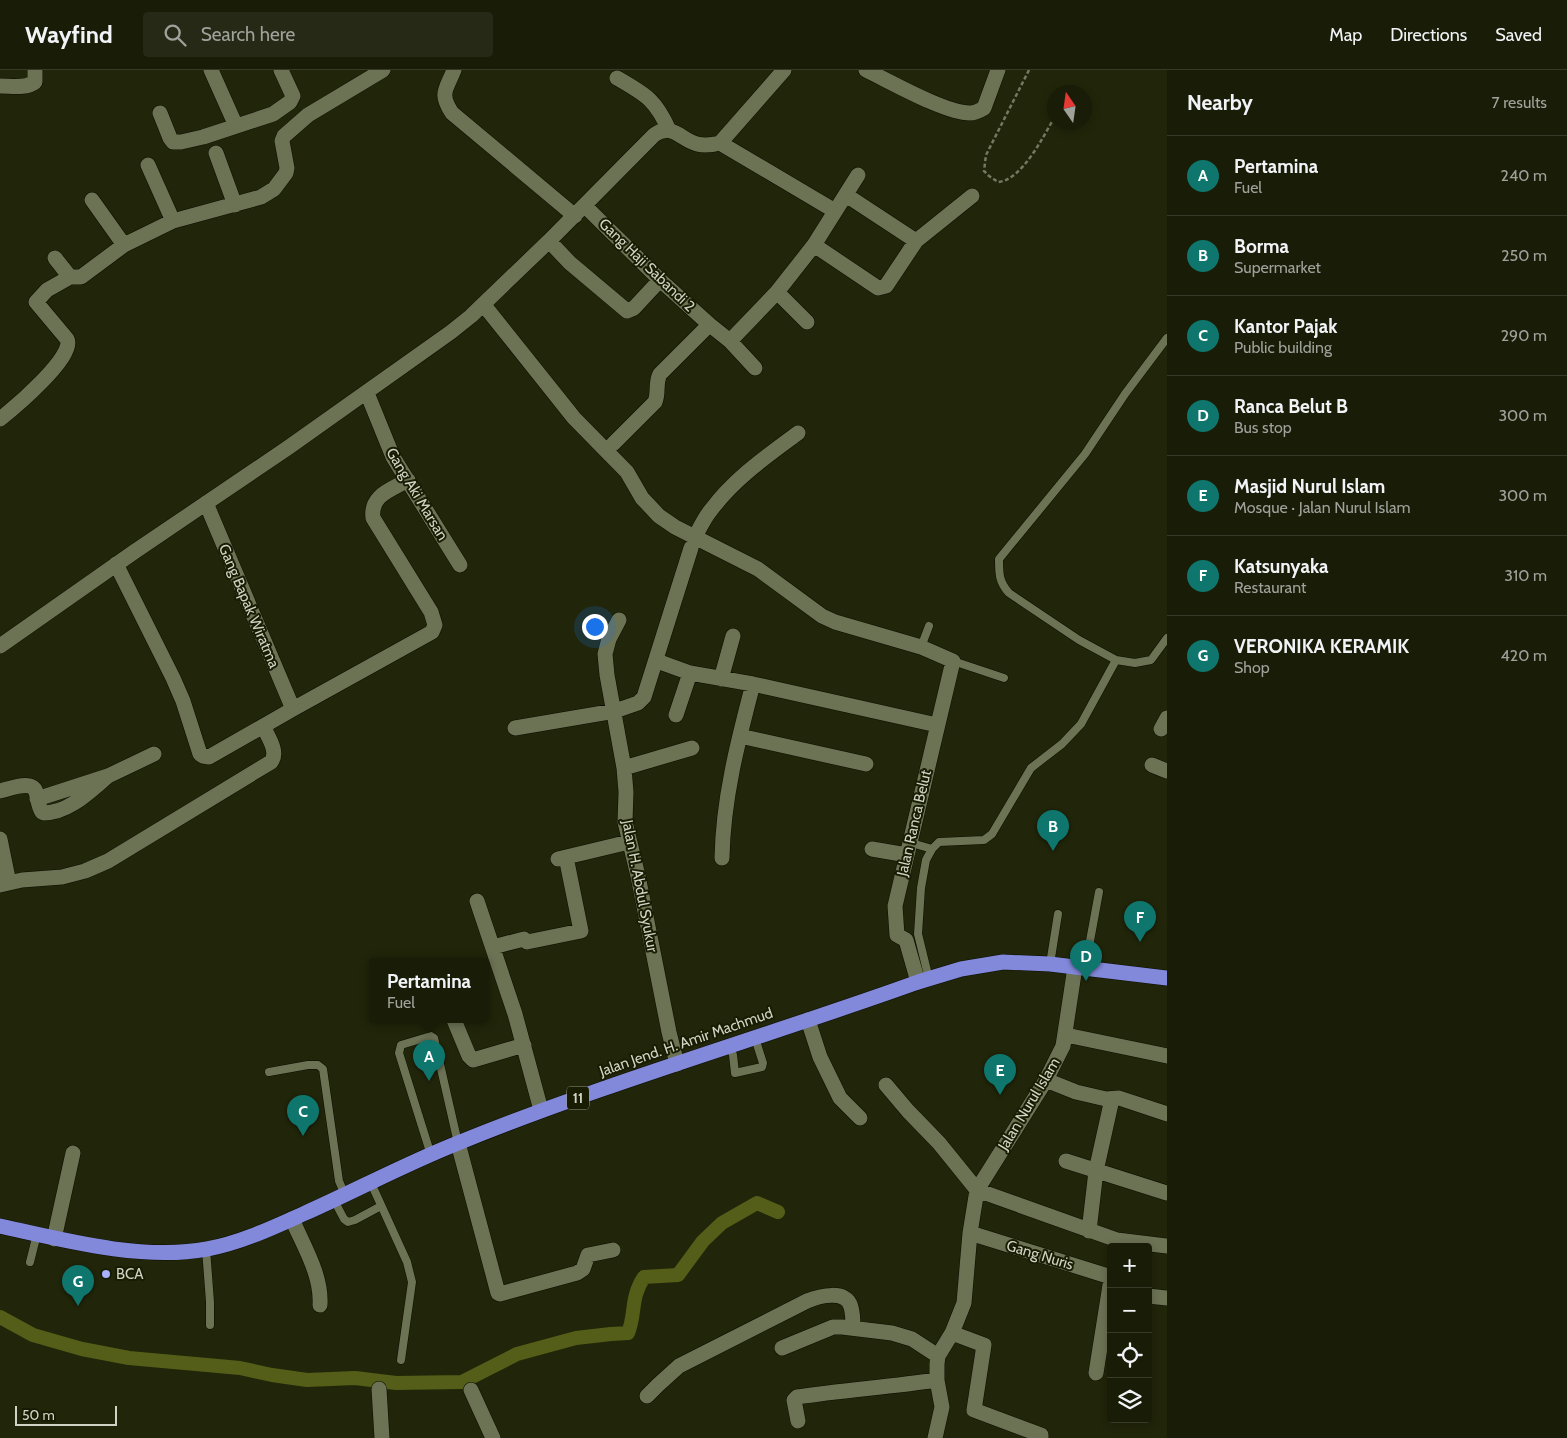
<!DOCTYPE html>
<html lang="en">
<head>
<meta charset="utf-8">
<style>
	:root { --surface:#191c07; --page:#262915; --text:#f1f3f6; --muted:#9fa19b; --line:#373a28; --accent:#0f766e }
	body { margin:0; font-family:Cabin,sans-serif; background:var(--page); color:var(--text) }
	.controls { position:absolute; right:15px; bottom:15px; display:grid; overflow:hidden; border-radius:5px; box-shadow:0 2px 8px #0003 }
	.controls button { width:45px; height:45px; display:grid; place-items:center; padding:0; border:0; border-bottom:1px solid var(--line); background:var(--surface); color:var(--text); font:25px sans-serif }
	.compass { position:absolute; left:1047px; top:15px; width:45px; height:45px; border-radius:50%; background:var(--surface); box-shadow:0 2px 8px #0003; rotate:347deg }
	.scale { position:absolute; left:15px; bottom:12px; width:102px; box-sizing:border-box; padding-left:5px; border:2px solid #d0d3c3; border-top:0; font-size:14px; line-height:18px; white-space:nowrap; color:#d0d3c3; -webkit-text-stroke:4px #181c02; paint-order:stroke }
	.you { position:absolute; left:594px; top:556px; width:18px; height:18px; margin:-12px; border:4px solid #fff; border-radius:50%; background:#1a73e8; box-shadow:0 0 0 8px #1a73e833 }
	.badge { display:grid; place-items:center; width:32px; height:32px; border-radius:50%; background:var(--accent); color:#fff; font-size:16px; font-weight:700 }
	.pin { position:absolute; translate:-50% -41px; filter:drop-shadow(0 1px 2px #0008) }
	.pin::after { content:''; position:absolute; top:26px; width:18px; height:15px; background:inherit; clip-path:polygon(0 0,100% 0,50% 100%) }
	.popup { position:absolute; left:369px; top:888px; width:120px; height:65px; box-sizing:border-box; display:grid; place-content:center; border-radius:5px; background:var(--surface); filter:drop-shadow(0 1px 4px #0005); font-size:16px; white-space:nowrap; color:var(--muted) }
	.popup b { font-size:19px; color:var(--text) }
	.popup::after { content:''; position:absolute; left:50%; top:100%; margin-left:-10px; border:10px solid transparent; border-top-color:var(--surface) }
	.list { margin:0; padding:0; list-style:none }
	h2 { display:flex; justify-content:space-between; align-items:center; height:65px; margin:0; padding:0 20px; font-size:21px }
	h2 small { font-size:16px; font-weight:400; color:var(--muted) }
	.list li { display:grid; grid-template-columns:32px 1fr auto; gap:15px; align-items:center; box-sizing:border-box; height:80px; padding:0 20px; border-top:1px solid var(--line) }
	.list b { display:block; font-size:19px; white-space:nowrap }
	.list p { margin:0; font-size:16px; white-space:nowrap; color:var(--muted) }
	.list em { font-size:16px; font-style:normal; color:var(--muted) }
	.icon { flex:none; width:28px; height:28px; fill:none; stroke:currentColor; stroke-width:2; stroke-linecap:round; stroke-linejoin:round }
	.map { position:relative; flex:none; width:1167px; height:1368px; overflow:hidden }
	header { display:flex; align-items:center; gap:30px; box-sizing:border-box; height:70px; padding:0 25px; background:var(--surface); border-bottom:1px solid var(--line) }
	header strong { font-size:24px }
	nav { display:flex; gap:28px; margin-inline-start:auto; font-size:18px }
	.search { width:350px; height:45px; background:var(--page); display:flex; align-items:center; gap:12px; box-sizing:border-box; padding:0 18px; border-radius:5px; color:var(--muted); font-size:19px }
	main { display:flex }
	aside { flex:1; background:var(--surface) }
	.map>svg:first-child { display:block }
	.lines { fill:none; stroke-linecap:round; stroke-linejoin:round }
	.canal { stroke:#545e18; stroke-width:14 }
	.lane-casing { stroke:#0b0e00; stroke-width:9 }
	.street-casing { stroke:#0b0e00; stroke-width:16 }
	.highway-casing { stroke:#0b0e00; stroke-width:16 }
	.path { stroke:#757862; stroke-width:2.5; stroke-dasharray:4 2.5; stroke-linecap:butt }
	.lane { stroke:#6c7254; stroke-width:8 }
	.street { stroke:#6c7254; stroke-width:15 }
	.highway { stroke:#8288da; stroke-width:15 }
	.poi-dot { fill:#a9b0fc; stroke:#181c02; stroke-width:2 }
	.labels { text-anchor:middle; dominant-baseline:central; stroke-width:4; stroke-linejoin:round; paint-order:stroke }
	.shield { fill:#181c02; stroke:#999c89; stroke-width:1 }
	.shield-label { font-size:14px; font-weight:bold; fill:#d0d3c3 }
	.street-label { font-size:15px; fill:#d0d3c3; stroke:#181c02 }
	.poi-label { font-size:15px; fill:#d0d3c3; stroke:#181c02; text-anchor:start }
</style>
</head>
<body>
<header>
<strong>Wayfind</strong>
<div class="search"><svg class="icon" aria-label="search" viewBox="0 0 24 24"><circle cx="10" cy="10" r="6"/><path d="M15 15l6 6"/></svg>Search here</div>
<nav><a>Map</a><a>Directions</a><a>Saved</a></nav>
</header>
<main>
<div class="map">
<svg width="1167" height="1368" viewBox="0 0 1167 1368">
	<rect width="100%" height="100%" fill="#212509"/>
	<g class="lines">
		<path class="canal" d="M0 1247 33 1265 82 1279 129 1288 240 1298 272 1305 307 1310 355 1308 396 1313 462 1312 517 1284 576 1268 611 1264 628 1263C636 1244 630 1228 644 1207L678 1205 703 1171 722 1153 757 1133 778 1142"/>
		<defs>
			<path id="lane" d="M921 577 929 556
				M1116 590 1135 593 1151 590 1167 568
				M953 591 1004 608
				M915 774 932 779
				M1050 894 1058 844
				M1085 898 1099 822
				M929 909 918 864 921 818 926 790 932 779 939 772 984 770 992 764 1031 698 1062 674 1081 654 1116 590 1079 570 1009 523C999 512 999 504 999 489L1085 384 1125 324 1167 268
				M730 976 733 985 735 1003 762 997 763 993 755 968
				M269 1002 308 995H318L323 999 339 1111 345 1125
				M431 1085 399 983 401 975 431 966 434 968 458 1073
				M371 1113 407 1192 412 1212 401 1290
				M334 1130 344 1149 348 1152 355 1150 381 1136
				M206 1179 210 1232V1255
				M30 1192 37 1164"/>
			<path id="street" d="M211 0 236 56
				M454 0C446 20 439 23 452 43L575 146
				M866 0C891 12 945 43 970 43 975 43 979 41 984 38L998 0
				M617 8C646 25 655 29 669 60
				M0 16C11 16 26 19 35 12V0
				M160 43 170 68 173 72H181L203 67 273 44 290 32 293 26 281 0
				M720 73 835 141
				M216 83 235 135
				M148 95 173 151
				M846 125 916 171
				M92 130 124 175
				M585 136 660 210 710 255
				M549 171 570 193 627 241 634 238 660 210
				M814 175 878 218 886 216 916 171 972 126
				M55 188 70 207
				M777 222 807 252
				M483 234 574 348 627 402 642 428 659 446 675 457 758 499 822 546 835 552 921 577 953 591 895 836 897 865 906 870 918 912
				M730 271 755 298
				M367 323 393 387 460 495
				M0 349C14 338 76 286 67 269L36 232 47 220 70 207H81L124 175 173 151 261 127 274 119 286 103 287 98 282 71 284 66 308 45 383 0
				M613 374 655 332C659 323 655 313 660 304L705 259 710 255 730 271 777 222 814 175 858 105
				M206 433 293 639
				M695 467C700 458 704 448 711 440 735 408 767 386 798 363
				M116 494 173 608 183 631 200 684 203 686 209 687 293 639 432 562 435 555 431 542 373 448C370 425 391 420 408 410
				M619 550 609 569 605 584 607 605 624 698 626 722 625 752 638 806 669 962 677 994
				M0 576 134 482 289 377 451 262 471 246 549 171 654 65C672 52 681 70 697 74 705 76 712 75 720 73L784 0
				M657 591 690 603 753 614 937 655
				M721 609 733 566
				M676 645 690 603
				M515 658 615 641 638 633 644 627 691 478
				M1161 659 1167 648
				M740 666 866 694
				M1152 695 1167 701
				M624 698 692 678
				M0 721C10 719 32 709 36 722 38 729 38 736 42 742L44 743C69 743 90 721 108 706
				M37 729 108 706 154 684
				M0 769 9 813
				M872 779 907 785
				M722 788C723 729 738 671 753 614
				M558 789 629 772
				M0 815 22 810 62 807 85 801 108 791 271 692C279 682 268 667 263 656
				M477 831 515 944 541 1040
				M493 877 524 869 527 872 581 861 566 787
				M454 950 469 986 473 990 524 975
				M808 950 820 987 840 1028 860 1048
				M1066 965 1167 986
				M1046 1010 1076 1022 1106 1029 1119 1028 1167 1044
				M886 1015 908 1041 939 1073 977 1120 1117 1170 1167 1176
				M458 1073 498 1223 500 1224 577 1203 583 1199 588 1185 613 1180
				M1066 1091 1167 1123
				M292 1149C303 1175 322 1205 320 1235
				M1089 1161 1096 1101 1112 1029
				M970 1163 1111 1207
				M54 1169 73 1083
				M1148 1226 1167 1228
				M952 1263 984 1275 974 1340 1041 1365V1368
				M782 1278 833 1257H842L892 1263 912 1269 938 1286
				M1096 1303 1111 1209
				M379 1319 382 1368
				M471 1320 493 1368
				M647 1326 658 1315 679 1296 807 1231C819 1226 847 1219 851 1237 853 1244 853 1251 853 1258
				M798 1351 794 1330 797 1327C844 1320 890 1317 937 1310
				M935 1368 942 1337 937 1310V1294L938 1286 952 1263 964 1233 970 1163 977 1120 1046 1010 1063 976 1075 897"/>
			<path id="highway" d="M0 1156C63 1170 142 1191 207 1179 240 1173 272 1158 303 1144 355 1121 405 1094 458 1073 608 1012 765 967 918 912L961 899 1003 892 1050 894 1167 908"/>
		</defs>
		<use href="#lane" class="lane-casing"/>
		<use href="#street" class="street-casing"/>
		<use href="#highway" class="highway-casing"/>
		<path class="path" d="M1029 0 986 85 984 101 989 106 998 112C1022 110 1043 67 1054 48"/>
		<use href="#lane" class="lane"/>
		<use href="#street" class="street"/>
		<use href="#highway" class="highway"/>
	</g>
	<circle class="poi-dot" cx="106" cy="1204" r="5"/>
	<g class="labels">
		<rect class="shield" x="567" y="1016.5" width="22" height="23" rx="4"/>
		<g class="shield-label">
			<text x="578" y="1028">11</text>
		</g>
		<g class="street-label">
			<text transform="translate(647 195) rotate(44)">Gang Haji Sabandi 2</text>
			<text transform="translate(417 424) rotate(59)">Gang Aki Marsan</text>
			<text transform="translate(249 536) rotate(67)">Gang Bapak Wiratma</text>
			<text transform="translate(914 753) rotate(-77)">Jalan Ranca Belut</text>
			<text transform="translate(640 816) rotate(79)">Jalan H. Abdul Syukur</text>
			<text transform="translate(686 972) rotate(-19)">Jalan Jend. H. Amir Machmud</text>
			<text transform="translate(1029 1034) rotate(-59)">Jalan Nurul Islam</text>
			<text transform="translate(1040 1185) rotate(17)">Gang Nuris</text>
		</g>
		<g class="poi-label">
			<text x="116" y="1204">BCA</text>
		</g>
	</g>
</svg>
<div class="controls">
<button>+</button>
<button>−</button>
<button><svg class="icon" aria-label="locate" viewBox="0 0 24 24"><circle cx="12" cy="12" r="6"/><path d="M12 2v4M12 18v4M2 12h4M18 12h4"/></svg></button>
<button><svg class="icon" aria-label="layers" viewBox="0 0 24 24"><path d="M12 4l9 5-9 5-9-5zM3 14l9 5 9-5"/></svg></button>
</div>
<svg class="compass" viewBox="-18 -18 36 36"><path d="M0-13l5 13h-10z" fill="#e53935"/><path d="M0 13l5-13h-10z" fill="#9fa19b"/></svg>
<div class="scale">50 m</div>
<div class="you"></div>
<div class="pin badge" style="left:429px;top:1011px">A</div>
<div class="popup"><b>Pertamina</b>Fuel</div>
<div class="pin badge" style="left:1053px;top:781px">B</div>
<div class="pin badge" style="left:303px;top:1066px">C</div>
<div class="pin badge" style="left:1086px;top:911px">D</div>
<div class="pin badge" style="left:1000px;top:1025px">E</div>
<div class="pin badge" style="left:1140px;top:872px">F</div>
<div class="pin badge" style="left:78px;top:1236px">G</div>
</div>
<aside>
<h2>Nearby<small>7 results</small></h2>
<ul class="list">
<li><span class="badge">A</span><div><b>Pertamina</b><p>Fuel</p></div><em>240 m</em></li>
<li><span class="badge">B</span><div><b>Borma</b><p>Supermarket</p></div><em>250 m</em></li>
<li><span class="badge">C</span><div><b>Kantor Pajak</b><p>Public building</p></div><em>290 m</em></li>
<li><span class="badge">D</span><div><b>Ranca Belut B</b><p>Bus stop</p></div><em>300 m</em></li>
<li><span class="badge">E</span><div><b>Masjid Nurul Islam</b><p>Mosque · Jalan Nurul Islam</p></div><em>300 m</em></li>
<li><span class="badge">F</span><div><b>Katsunyaka</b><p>Restaurant</p></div><em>310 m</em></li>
<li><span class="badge">G</span><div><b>VERONIKA KERAMIK</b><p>Shop</p></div><em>420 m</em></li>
</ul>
</aside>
</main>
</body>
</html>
